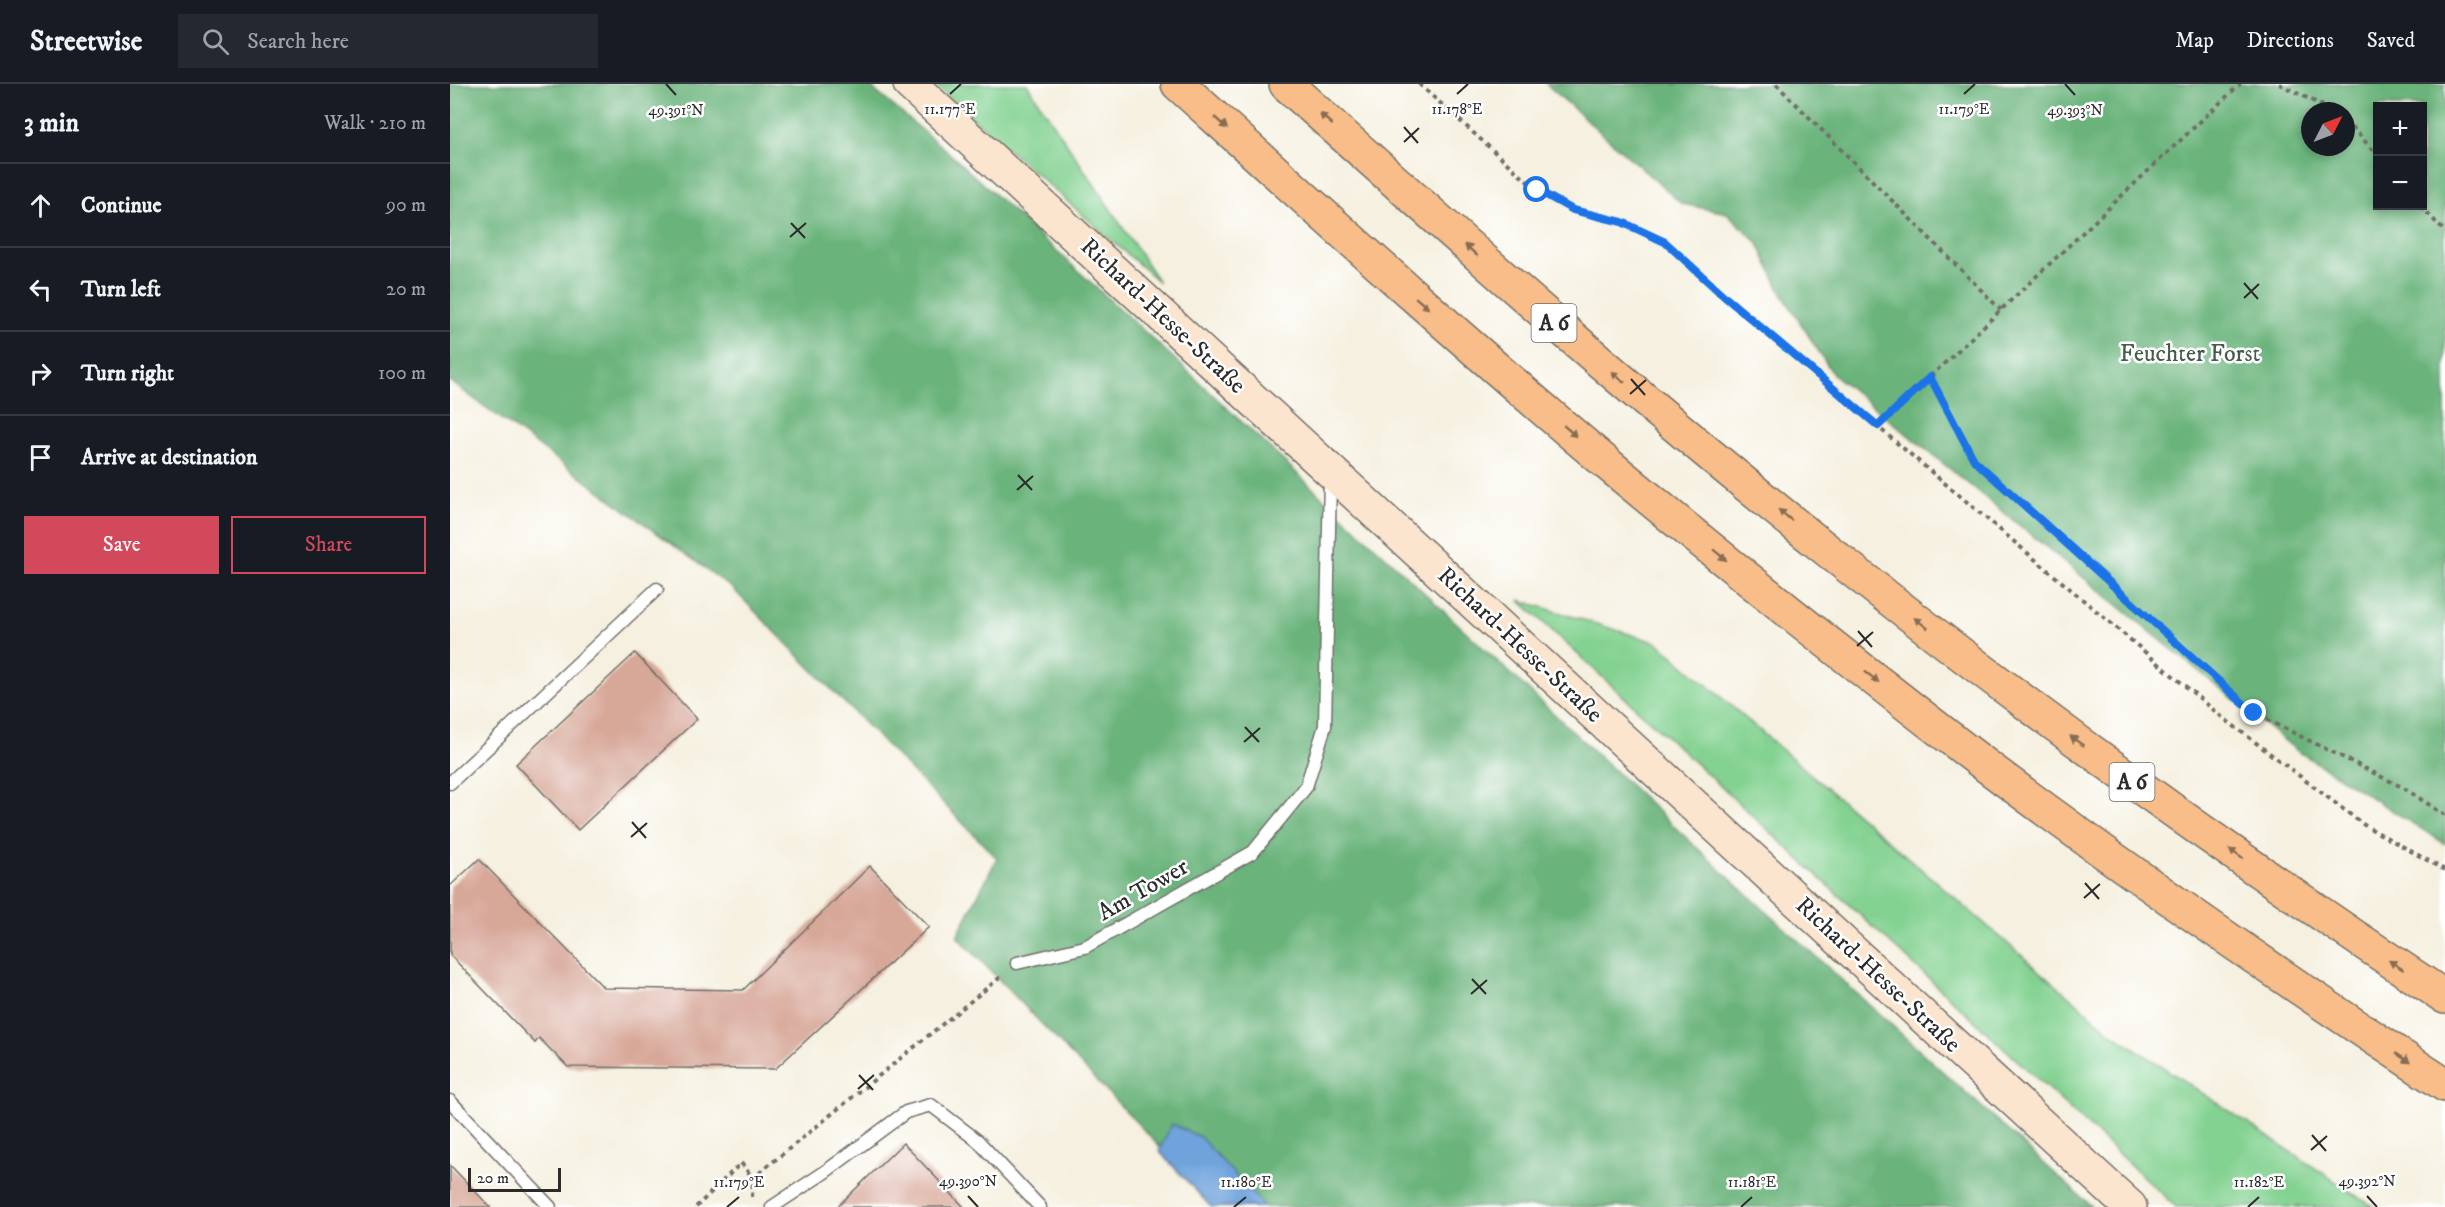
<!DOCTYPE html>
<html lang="en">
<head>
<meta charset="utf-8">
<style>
	:root { --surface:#171b24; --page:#242831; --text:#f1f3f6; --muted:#9ea1a6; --line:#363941; --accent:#d1495b }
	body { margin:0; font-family:"IM FELL DW Pica",serif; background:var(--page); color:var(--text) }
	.controls { position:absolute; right:18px; top:18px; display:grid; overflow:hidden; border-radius:0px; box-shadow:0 3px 9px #0003 }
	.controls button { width:54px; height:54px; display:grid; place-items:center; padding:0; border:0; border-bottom:2px solid var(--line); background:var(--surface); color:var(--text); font:30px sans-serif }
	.compass { position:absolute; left:1851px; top:18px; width:54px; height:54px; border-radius:50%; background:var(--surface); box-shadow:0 3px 9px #0003; rotate:48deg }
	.scale { position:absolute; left:18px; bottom:15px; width:93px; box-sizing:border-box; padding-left:6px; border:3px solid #2b2b2b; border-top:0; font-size:16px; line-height:21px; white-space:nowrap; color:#2b2b2b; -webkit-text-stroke:4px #fff; paint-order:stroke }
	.stop { position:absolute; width:18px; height:18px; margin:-14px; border:4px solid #1a73e8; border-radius:50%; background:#fff }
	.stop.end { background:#1a73e8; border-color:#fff; box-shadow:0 2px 6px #0008 }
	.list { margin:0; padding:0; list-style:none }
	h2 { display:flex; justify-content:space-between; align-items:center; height:78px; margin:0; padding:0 24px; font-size:26px }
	h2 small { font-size:20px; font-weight:400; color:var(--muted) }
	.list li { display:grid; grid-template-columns:39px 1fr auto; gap:18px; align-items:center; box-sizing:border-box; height:84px; padding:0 24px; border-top:2px solid var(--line) }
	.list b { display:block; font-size:22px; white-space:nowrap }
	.list em { font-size:20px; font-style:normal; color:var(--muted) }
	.actions { display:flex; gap:12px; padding:18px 24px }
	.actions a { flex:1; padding:14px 0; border:2px solid var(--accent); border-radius:0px; text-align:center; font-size:21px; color:var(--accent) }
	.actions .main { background:var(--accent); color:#fff }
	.icon { flex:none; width:33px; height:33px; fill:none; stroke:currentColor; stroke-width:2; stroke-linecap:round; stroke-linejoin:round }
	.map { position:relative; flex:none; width:1995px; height:1123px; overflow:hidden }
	header { display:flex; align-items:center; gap:36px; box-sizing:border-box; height:84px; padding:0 30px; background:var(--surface); border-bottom:2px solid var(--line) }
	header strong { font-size:28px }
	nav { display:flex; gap:33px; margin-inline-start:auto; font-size:21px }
	.search { width:420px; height:54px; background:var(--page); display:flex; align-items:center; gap:15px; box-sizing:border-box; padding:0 21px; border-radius:0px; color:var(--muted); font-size:22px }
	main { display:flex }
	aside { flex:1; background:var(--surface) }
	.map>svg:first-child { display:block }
	.green { fill:#83d291; stroke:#577e5e; stroke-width:1.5 }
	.forest { fill:#6ab47b; stroke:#4a7053; stroke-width:1.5; fill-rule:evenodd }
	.water { fill:#70a3dc; stroke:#4e6784; stroke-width:1.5 }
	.building { fill:#d7a798 }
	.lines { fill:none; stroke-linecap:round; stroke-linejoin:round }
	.lane-casing { stroke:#72706a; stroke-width:15 }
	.secondary-casing { stroke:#72706a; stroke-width:36 }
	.highway-casing { stroke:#72706a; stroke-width:36 }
	.path { stroke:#72706a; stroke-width:4; stroke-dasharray:4.5 4.5; stroke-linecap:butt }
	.lane { stroke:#fff; stroke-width:12 }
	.secondary { stroke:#fce5cf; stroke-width:33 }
	.highway { stroke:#f8bd88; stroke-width:33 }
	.oneway { fill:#876d55 }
	.route { stroke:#1a73e8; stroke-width:8 }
	.ticks { fill:none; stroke:#2b2b2b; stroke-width:2 }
	.labels { text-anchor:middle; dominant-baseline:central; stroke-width:5; stroke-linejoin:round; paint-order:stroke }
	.shield { fill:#fff; stroke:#6b6b6b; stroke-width:1.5 }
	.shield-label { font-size:22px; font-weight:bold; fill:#2b2b2b }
	.street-label { font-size:24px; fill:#2b2b2b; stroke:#fff }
	.park-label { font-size:24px; fill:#455d4a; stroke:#fff }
	.ticks-label { font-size:15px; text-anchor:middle; fill:#2b2b2b; stroke:#fff; stroke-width:5; stroke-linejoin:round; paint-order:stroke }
</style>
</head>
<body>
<header>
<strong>Streetwise</strong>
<div class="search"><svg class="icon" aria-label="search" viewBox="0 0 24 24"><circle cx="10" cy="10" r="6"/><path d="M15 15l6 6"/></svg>Search here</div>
<nav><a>Map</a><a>Directions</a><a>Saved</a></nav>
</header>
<main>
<aside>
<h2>3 min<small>Walk · 210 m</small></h2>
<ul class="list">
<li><svg class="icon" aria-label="ahead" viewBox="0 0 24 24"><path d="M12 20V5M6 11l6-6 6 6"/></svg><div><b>Continue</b></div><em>90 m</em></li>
<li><svg class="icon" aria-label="left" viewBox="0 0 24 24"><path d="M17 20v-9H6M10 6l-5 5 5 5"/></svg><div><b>Turn left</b></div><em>20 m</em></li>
<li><svg class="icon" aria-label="right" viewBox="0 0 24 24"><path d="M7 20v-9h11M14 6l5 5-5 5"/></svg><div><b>Turn right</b></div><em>100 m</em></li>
<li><svg class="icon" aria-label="arrive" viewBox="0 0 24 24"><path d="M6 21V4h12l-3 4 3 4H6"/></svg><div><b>Arrive at destination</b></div></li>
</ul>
<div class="actions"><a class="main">Save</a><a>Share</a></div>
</aside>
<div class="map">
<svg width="1995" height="1123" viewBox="0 0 1995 1123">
	<rect width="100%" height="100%" fill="#fff"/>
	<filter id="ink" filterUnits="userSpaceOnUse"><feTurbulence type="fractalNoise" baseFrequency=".0167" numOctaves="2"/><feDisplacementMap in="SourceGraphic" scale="12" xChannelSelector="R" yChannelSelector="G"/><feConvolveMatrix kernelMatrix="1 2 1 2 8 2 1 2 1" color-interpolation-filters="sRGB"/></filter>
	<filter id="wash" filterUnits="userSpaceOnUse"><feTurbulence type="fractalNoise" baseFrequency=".008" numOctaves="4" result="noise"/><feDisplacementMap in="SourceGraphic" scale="24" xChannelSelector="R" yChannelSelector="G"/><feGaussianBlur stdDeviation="1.35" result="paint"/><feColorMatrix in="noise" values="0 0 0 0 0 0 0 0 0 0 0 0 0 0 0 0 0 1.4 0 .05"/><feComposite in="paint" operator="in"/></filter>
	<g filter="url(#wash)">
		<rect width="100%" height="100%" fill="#f5f0df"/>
		<path class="green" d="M484 0H577L709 198Z
			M1069 516 1208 559 1663 950 1924 1123H1726Z"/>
		<path class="forest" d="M0 0H417L498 68 731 281 1275 790 1642 1123H768L507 852 547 774 283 505 0 297Z
			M1096 0H1995V760L1846 666 1383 290 1332 210 1307 158 1277 129 1232 120ZM1928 22H1972V122H1928ZM1860 27H1896V63H1860Z"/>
		<path class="water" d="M722 1040 750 1053 815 1123H761L709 1067Z"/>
		<g id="blocks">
			<path class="building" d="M185 569 247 635 128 746 66 680Z
				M29 775 154 904 293 906 420 782 479 843 325 985 118 983 89 954 85 959 0 871V802Z
				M453 1059 514 1123H387Z
				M0 1081 40 1123H0Z"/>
		</g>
	</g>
	<g filter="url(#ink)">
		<use href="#blocks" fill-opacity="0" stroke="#72706a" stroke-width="1.5"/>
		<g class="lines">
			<defs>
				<path id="lane" d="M0 699 207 505
					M567 879 635 863 803 768 856 703 875 642 880 394
					M0 1017 100 1123
					M322 1123 375 1088 456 1028 481 1021 528 1057 590 1123"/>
				<path id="secondary" d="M460 0 1680 1123"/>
				<path id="highway" d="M728 0C871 129 1013 258 1160 382 1279 481 1400 577 1522 671 1675 787 1834 895 1995 1001
					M836 0C1015 160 1194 321 1382 470 1579 626 1784 774 1995 913"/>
			</defs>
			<use href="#lane" class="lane-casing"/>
			<use href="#secondary" class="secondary-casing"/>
			<use href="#highway" class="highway-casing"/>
			<path class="path" d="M969 0 1087 106 1123 126 1172 138 1215 158 1275 214 1772 633 1914 741 1995 786
				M1326 0 1551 226
				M1829 0 1883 27
				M1896 36 1928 72
				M1971 122 1995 148
				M1480 293 1524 376 1804 629 1952 703 1995 731
				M1428 342 1790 0
				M302 1113 303 1094 553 891
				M246 1123 291 1079 303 1094"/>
			<use href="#lane" class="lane"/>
			<use href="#secondary" class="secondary"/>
			<use href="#highway" class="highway"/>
		</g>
		<defs><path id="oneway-solid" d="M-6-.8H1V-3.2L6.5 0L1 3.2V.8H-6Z" transform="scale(1.5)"/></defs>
		<g class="oneway">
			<use href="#oneway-solid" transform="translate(876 35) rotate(-138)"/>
			<use href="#oneway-solid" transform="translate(771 39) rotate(42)"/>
			<use href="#oneway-solid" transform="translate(1021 166) rotate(-138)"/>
			<use href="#oneway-solid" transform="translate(972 219) rotate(41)"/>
			<use href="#oneway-solid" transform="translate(1168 293) rotate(-140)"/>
			<use href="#oneway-solid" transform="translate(1120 347) rotate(41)"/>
			<use href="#oneway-solid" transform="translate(1335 431) rotate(-141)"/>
			<use href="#oneway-solid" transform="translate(1270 471) rotate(39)"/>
			<use href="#oneway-solid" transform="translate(1471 539) rotate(-142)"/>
			<use href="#oneway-solid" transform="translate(1422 593) rotate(38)"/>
			<use href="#oneway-solid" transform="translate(1627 657) rotate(-144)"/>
			<use href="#oneway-solid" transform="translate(1786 770) rotate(-145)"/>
			<use href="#oneway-solid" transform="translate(1946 881) rotate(-147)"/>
			<use href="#oneway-solid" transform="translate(1953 974) rotate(33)"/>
		</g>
	</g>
	<g class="lines" filter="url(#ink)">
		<path class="route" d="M1087 106 1123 126 1172 138 1215 158 1275 213 1428 342 1480 293 1524 376 1804 629"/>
	</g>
	<path class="ticks" d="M216 0 226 11M1615 0 1625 11M500 10 511 0M1007 10 1018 0M1514 10 1525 0M954 43 968 59M954 58 969 44M341 139 355 154M340 153 356 139M1794 199 1808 215M1794 214 1809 200M1181 295 1195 311M1180 310 1196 296M568 391 582 406M567 406 583 392M1408 547 1422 563M1407 562 1423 548M795 643 809 658M794 658 810 644M182 738 196 754M181 753 197 739M1635 799 1649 815M1634 814 1650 800M1022 895 1036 910M1021 910 1037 896M409 991 423 1006M408 1005 424 991M1862 1051 1876 1067M1861 1066 1877 1052M518 1112 528 1123M1917 1112 1927 1123M277 1123 289 1113M784 1123 796 1113M1291 1123 1302 1113M1798 1123 1809 1113"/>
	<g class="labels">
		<g class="shield">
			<rect x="1081.5" y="220" width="45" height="38" rx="4.5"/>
			<rect x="1659.5" y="679" width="45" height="38" rx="4.5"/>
		</g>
		<g class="shield-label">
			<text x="1104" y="239">A 6</text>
			<text x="1682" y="698">A 6</text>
		</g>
		<g class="street-label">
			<text transform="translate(713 232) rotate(43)">Richard-Hesse-Straße</text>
			<text transform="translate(1070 561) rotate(43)">Richard-Hesse-Straße</text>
			<text transform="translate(693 806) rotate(-30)">Am Tower</text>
			<text transform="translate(1428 891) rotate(43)">Richard-Hesse-Straße</text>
		</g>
		<g class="park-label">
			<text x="1740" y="270">Feuchter Forst</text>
		</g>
	</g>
	<g class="ticks-label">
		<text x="500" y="30">11.177°E</text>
		<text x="1007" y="30">11.178°E</text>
		<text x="1514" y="30">11.179°E</text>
		<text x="226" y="31">49.391°N</text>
		<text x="1625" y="31">49.393°N</text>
		<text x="518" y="1102">49.390°N</text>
		<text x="1917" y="1102">49.392°N</text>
		<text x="289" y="1103">11.179°E</text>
		<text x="796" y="1103">11.180°E</text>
		<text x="1302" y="1103">11.181°E</text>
		<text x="1809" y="1103">11.182°E</text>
	</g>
</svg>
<div class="controls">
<button>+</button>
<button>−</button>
</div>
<svg class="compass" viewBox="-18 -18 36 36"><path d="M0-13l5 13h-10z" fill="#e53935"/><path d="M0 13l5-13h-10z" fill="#9ea1a6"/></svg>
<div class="scale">20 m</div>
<div class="stop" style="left:1087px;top:106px"></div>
<div class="stop end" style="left:1804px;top:629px"></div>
</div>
</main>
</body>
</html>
